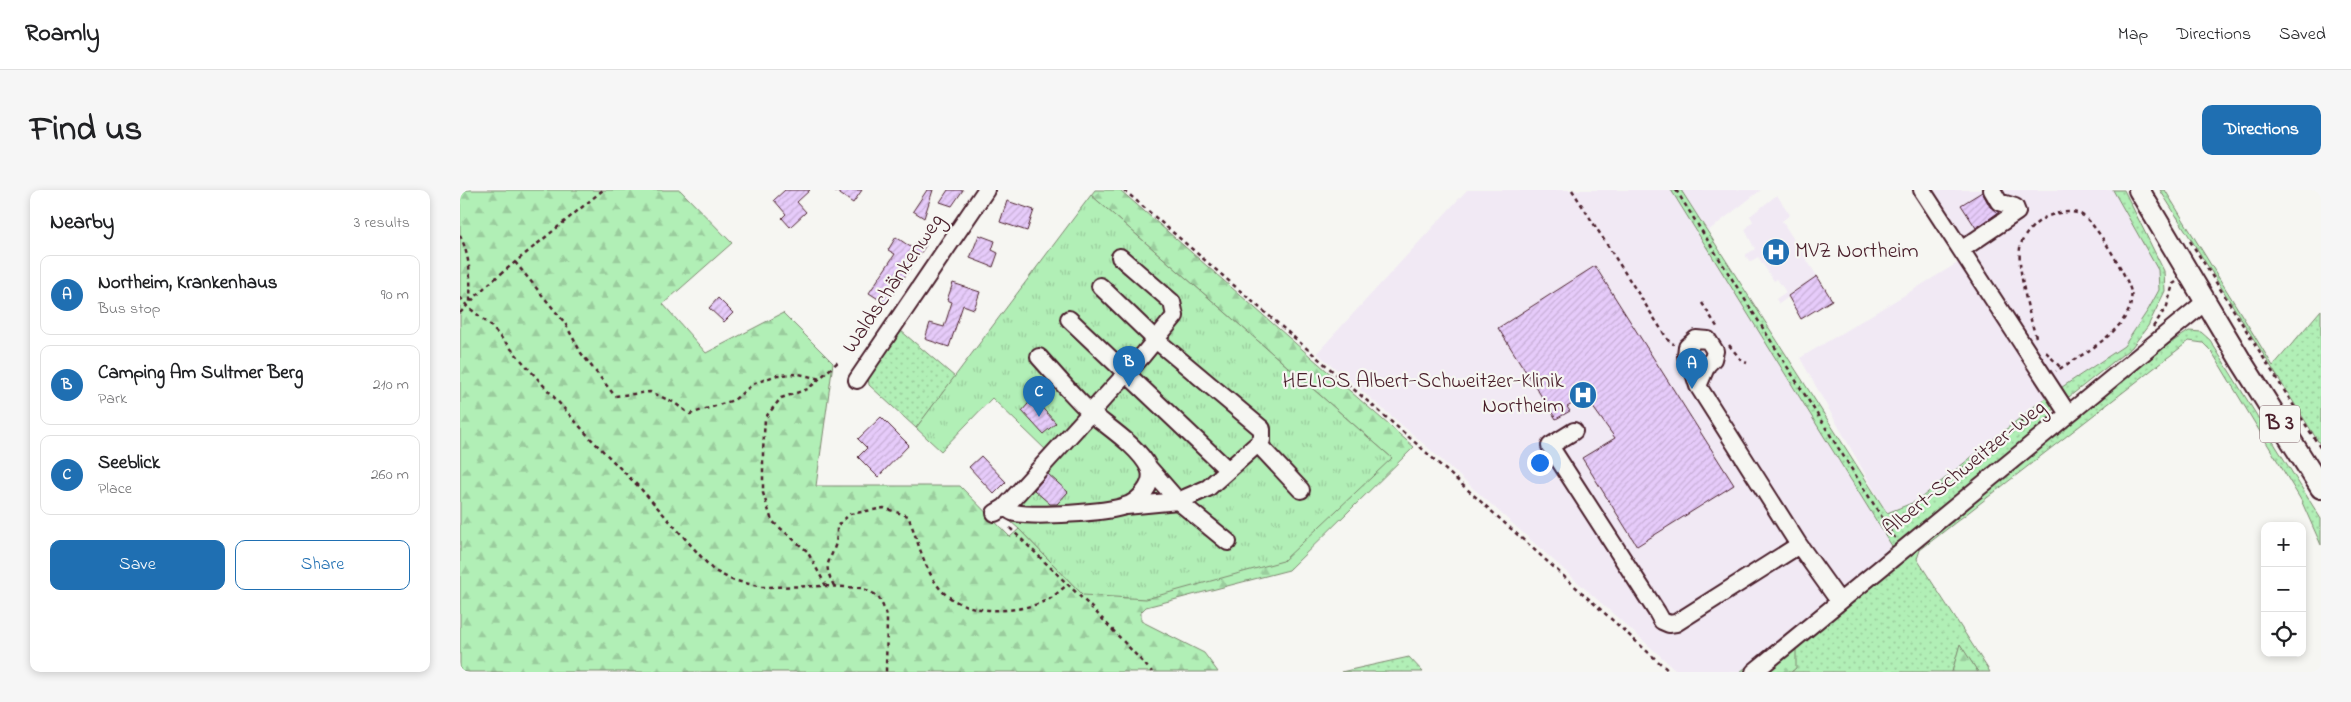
<!DOCTYPE html>
<html lang="en">
<head>
<meta charset="utf-8">
<style>
	:root { --surface:#fff; --page:#f6f6f6; --text:#202124; --muted:#757577; --line:#e0e0e0; --accent:#1f6fb2 }
	body { margin:0; font-family:"Indie Flower",sans-serif; background:var(--page); color:var(--text) }
	.controls { position:absolute; right:15px; bottom:15px; display:grid; overflow:hidden; border-radius:10px; box-shadow:0 2px 8px #0003 }
	.controls button { width:45px; height:45px; display:grid; place-items:center; padding:0; border:0; border-bottom:1px solid var(--line); background:var(--surface); color:var(--text); font:25px sans-serif }
	.you { position:absolute; left:1079px; top:272px; width:18px; height:18px; margin:-12px; border:4px solid #fff; border-radius:50%; background:#1a73e8; box-shadow:0 0 0 8px #1a73e833 }
	.badge { display:grid; place-items:center; width:32px; height:32px; border-radius:50%; background:var(--accent); color:#fff; font-size:16px; font-weight:700 }
	.pin { position:absolute; translate:-50% -41px; filter:drop-shadow(0 1px 2px #0008) }
	.pin::after { content:''; position:absolute; top:26px; width:18px; height:15px; background:inherit; clip-path:polygon(0 0,100% 0,50% 100%) }
	.list { margin:0; padding:0; list-style:none }
	h2 { display:flex; justify-content:space-between; align-items:center; height:65px; margin:0; padding:0 20px; font-size:21px }
	h2 small { font-size:16px; font-weight:400; color:var(--muted) }
	.list li { display:grid; grid-template-columns:32px 1fr auto; gap:15px; align-items:center; box-sizing:border-box; height:80px; margin:0 10px 10px; padding:0 10px; border:1px solid var(--line); border-radius:10px }
	.list b { display:block; font-size:19px; white-space:nowrap }
	.list p { margin:0; font-size:16px; white-space:nowrap; color:var(--muted) }
	.list em { font-size:16px; font-style:normal; color:var(--muted) }
	.actions { display:flex; gap:10px; padding:15px 20px }
	.actions a { flex:1; padding:11px 0; border:1px solid var(--accent); border-radius:10px; text-align:center; font-size:18px; color:var(--accent) }
	.actions .main { background:var(--accent); color:#fff }
	.icon { flex:none; width:28px; height:28px; fill:none; stroke:currentColor; stroke-width:2; stroke-linecap:round; stroke-linejoin:round }
	.map { position:relative; flex:none; width:1861px; height:482px; overflow:hidden; border-radius:10px }
	header { display:flex; align-items:center; gap:30px; box-sizing:border-box; height:70px; padding:0 25px; background:var(--surface); border-bottom:1px solid var(--line) }
	header strong { font-size:24px }
	nav { display:flex; gap:28px; margin-inline-start:auto; font-size:18px }
	.intro { display:flex; align-items:center; justify-content:space-between; box-sizing:border-box; height:120px; padding:0 30px }
	h1 { margin:0; font-size:35px }
	.button { padding:12px 22px; border-radius:10px; background:var(--accent); color:#fff; font-size:18px; font-weight:700 }
	main { display:flex; gap:30px; padding:0 30px }
	aside { flex:1; background:var(--surface); border-radius:10px; box-shadow:0 2px 8px #0003 }
	.map>svg:first-child { display:block }
	.built { fill:#f1e9f4 }
	.grass { fill:url(#grass-dots); stroke:#7e8770 }
	.forest { fill:url(#forest-firs); stroke:#7e8770 }
	.park { fill:url(#park-tufts); stroke:#7e8770 }
	.building { fill:url(#building-hatch); stroke:#4a1f2b }
	.lines { fill:none; stroke-linecap:round; stroke-linejoin:round }
	.minor-casing { stroke:#4a1f2b; stroke-width:20 }
	.major-casing { stroke:#4a1f2b; stroke-width:24 }
	.path { stroke:#4a1f2b; stroke-width:2.5; stroke-dasharray:4 4; stroke-linecap:butt }
	.minor { stroke:#f6f6f2; stroke-width:16 }
	.major { stroke:#f6f6f2; stroke-width:20 }
	.labels { text-anchor:middle; dominant-baseline:central; stroke-width:4.5; stroke-linejoin:round; paint-order:stroke }
	.shield { fill:#f6f6f2; stroke:#7e6067; stroke-width:1 }
	.shield-label { font-size:21px; font-weight:bold; fill:#4a1f2b }
	.poi-label { font-size:22px; fill:#4a1f2b; stroke:#f6f6f2; text-anchor:start }
	.street-label { font-size:22px; fill:#4a1f2b; stroke:#f6f6f2 }
</style>
</head>
<body>
<header>
<strong>Roamly</strong>
<nav><a>Map</a><a>Directions</a><a>Saved</a></nav>
</header>
<div class="intro"><h1>Find us</h1><a class="button">Directions</a></div>
<main>
<aside>
<h2>Nearby<small>3 results</small></h2>
<ul class="list">
<li><span class="badge">A</span><div><b>Northeim, Krankenhaus</b><p>Bus stop</p></div><em>90 m</em></li>
<li><span class="badge">B</span><div><b>Camping Am Sultmer Berg</b><p>Park</p></div><em>210 m</em></li>
<li><span class="badge">C</span><div><b>Seeblick</b><p>Place</p></div><em>260 m</em></li>
</ul>
<div class="actions"><a class="main">Save</a><a>Share</a></div>
</aside>
<div class="map">
<svg width="1861" height="482" viewBox="0 0 1861 482">
	<defs>
		<pattern id="grass-dots" width="8" height="8" patternUnits="userSpaceOnUse" patternTransform="scale(1.25)"><rect width="8" height="8" fill="#b1efb6"/><path d="M2 2h.1M6 6h.1" fill="none" stroke="#9acc9d" stroke-width="1.8" stroke-linecap="round"/></pattern>
		<pattern id="forest-firs" width="22" height="20" patternUnits="userSpaceOnUse" patternTransform="scale(1.25)"><rect width="22" height="20" fill="#b1efb6"/><path d="M5 1l3.5 6h-7zM16 11l3.5 6h-7z" fill="#9acc9d"/></pattern>
		<pattern id="park-tufts" width="24" height="20" patternUnits="userSpaceOnUse" patternTransform="scale(1.25)"><rect width="24" height="20" fill="#b1efb6"/><path d="M3 7l-1-3M5 7V3M7 7l1-3M15 17l-1-3M17 17v-4M19 17l1-3" fill="none" stroke="#9acc9d"/></pattern>
		<pattern id="building-hatch" width="6" height="6" patternUnits="userSpaceOnUse" patternTransform="scale(1.25)"><rect width="6" height="6" fill="#e6cbfa"/><path d="M-1 1l2-2M0 6l6-6M5 7l2-2" fill="none" stroke="#c7aed6"/></pattern>
	</defs>
	<rect width="100%" height="100%" fill="#f6f6f2"/>
	<filter id="ink" filterUnits="userSpaceOnUse"><feTurbulence type="fractalNoise" baseFrequency=".02" numOctaves="2"/><feDisplacementMap in="SourceGraphic" scale="10" xChannelSelector="R" yChannelSelector="G"/><feConvolveMatrix kernelMatrix="1 2 1 2 8 2 1 2 1" color-interpolation-filters="sRGB"/></filter>
	<g filter="url(#ink)">
		<path class="built" d="M1007 0H1211L1432 356 1280 482H1218L957 248 857 163Z
			M1221 0H1301L1248 41Z
			M1454 0H1653L1698 80 1699 100 1688 120 1664 156 1581 211 1457 311 1427 323 1340 168 1501 71Z
			M1317 5 1330 25 1322 31 1357 86 1319 114 1316 109 1326 102 1317 89 1314 91 1298 67 1290 72 1285 65 1295 59 1285 40 1293 31 1290 26Z"/>
		<path class="grass" d="M1211 0H1221L1427 323 1457 311 1581 211 1664 156 1688 120 1699 100 1698 80 1653 0H1664L1704 81 1705 101 1688 136 1672 157 1590 222 1603 240 1692 165 1729 141 1741 142 1750 150 1861 329V355L1841 310 1752 162 1743 153 1729 151 1460 360 1457 369 1530 482H1518L1500 455 1492 482H1331L1336 478 1303 482H1280L1367 412 1432 356Z
			M1700 0H1705L1813 176 1861 120V256Z
			M440 140 495 187 456 238 409 195 408 186Z
			M949 467 963 482H881Z"/>
		<path class="forest" d="M0 0H220L272 53 203 114 246 163 323 123 373 173 356 296H500L550 347 559 339 623 405 932 268 631 5 635 0H660L954 257 829 380 686 417 681 422V431L744 463 758 482H0Z
			M1500 454 1518 482H1492Z
			M1336 456V478L1331 482H1303Z"/>
		<path class="park" d="M631 5 932 268 823 371 686 409 623 405 559 339 534 317 589 263 532 208 481 261 456 238Z"/>
		<path class="building" d="M325 0H350L337 12 346 22 330 37 322 28 326 24 314 10Z
			M374 0H402L393 13Z
			M467 0H473L464 28 453 21Z
			M488 0H503L492 16 480 12Z
			M1522 2 1530 17 1539 22 1516 38 1501 15Z
			M547 11 574 20 567 41 540 32Z
			M519 45 535 51 532 60 538 63 533 77 510 68Z
			M436 47 452 58 458 50 466 55 426 114 409 103 435 64 428 60Z
			M1135 76 1274 295 1177 356 1122 268 1155 248 1125 206 1107 217 1110 221 1096 229 1038 138Z
			M1357 86 1372 110 1341 129 1328 106Z
			M493 93 520 102 514 119 503 115 489 157 465 149 470 133 484 137 492 112 487 110Z
			M258 108 273 123 264 132 249 118Z
			M573 208 596 233 583 244 562 221Z
			M421 227 449 255 418 287 398 267 407 258 398 249Z
			M521 266 546 292 534 304 509 277Z
			M588 284 608 302 597 314H590L574 300Z"/>
		<g class="lines">
			<defs>
				<path id="minor" d="M1462 0 1608 224
					M1501 60 1557 22 1555 17 1539 12 1532 0
					M640 96 696 150 802 239V250L748 298 718 311 666 316
					M609 129 768 280
					M1231 173 1238 196 1339 355 1379 411
					M397 190 526 0
					M1238 196 1247 175 1253 169 1255 161 1248 150 1236 149 1227 157 1226 166 1234 175H1247
					M1114 241 1090 256 1197 422 1202 431 1209 434 1216 433 1339 355
					M798 254 841 300
					M690 279 718 311 768 352
					M545 317C548 319 551 322 555 323 576 327 645 323 665 316 679 312 696 293 689 278 679 257 649 238 631 223 613 206 596 186 579 167
					M535 323 545 317 683 165 715 126 712 112 660 67
					M1294 482 1745 112"/>
				<path id="major" d="M1679 0 1781 171 1861 298"/>
			</defs>
			<use href="#minor" class="minor-casing"/>
			<use href="#major" class="major-casing"/>
			<path class="path" d="M664 0 958 255 1210 482
				M1112 0 1210 153 1214 154
				M1216 0 1435 348
				M0 45C10 67 11 88 10 112
				M1730 51 1861 259
				M55 72 105 133 121 163 155 206 190 202 213 212 230 224 274 210 293 194 317 185 339 184 360 189
				M0 107 7 116 30 135 131 249 181 299 253 380 272 390 302 397 366 396 402 398 418 406 423 416 427 429 426 482
				M1242 113 1259 140
				M0 123 26 96 143 0
				M1693 137 1707 116 1713 94 1716 92
				M1576 147C1570 129 1555 70 1561 54 1565 43 1576 32 1586 27 1596 23 1609 20 1620 24 1634 29 1668 87 1671 102 1672 106 1671 113 1670 117 1660 145 1620 166 1596 181
				M1269 155 1282 171 1287 173
				M1586 162 1601 178
				M550 338 634 420 692 482
				M1429 338 1576 220
				M366 396 347 361 312 331 303 303V262L305 228 321 208 348 199 379 171
				M374 396C363 373 368 376 375 356 377 350 377 342 377 336L390 324 424 318 448 326C458 350 464 380 481 400 505 426 555 424 585 411 593 408 600 400 607 395"/>
			<use href="#minor" class="minor"/>
			<use href="#major" class="major"/>
		</g>
	</g>
	<defs>
		<symbol id="hospital-disc" viewBox="-11 -11 22 22"><circle r="9.5" fill="#1f6fb2" stroke="#f6f6f2"/><path d="M-5-5h3v3.5h4V-5h3V5h-3V1.5h-4V5h-3Z" fill="#fff"/></symbol>
	</defs>
	<g fill-rule="evenodd">
		<use href="#hospital-disc" x="1300" y="46" width="32" height="32"/>
		<use href="#hospital-disc" x="1107" y="189" width="32" height="32"/>
	</g>
	<g class="labels">
		<rect class="shield" x="1800" y="215.5" width="40" height="37" rx="4"/>
		<g class="shield-label">
			<text x="1820" y="234">B 3</text>
		</g>
		<g class="poi-label">
			<text x="1335" y="62">MVZ Northeim</text>
			<text x="1104" y="192" text-anchor="end">HELIOS Albert-Schweitzer-Klinik<tspan x="1104" dy="25">Northeim</tspan></text>
		</g>
		<g class="street-label">
			<text transform="translate(434 94) rotate(-56)">Waldschänkenweg</text>
			<text transform="translate(1505 279) rotate(-39)">Albert-Schweitzer-Weg</text>
		</g>
	</g>
</svg>
<div class="controls">
<button>+</button>
<button>−</button>
<button><svg class="icon" aria-label="locate" viewBox="0 0 24 24"><circle cx="12" cy="12" r="6"/><path d="M12 2v4M12 18v4M2 12h4M18 12h4"/></svg></button>
</div>
<div class="you"></div>
<div class="pin badge" style="left:1232px;top:199px">A</div>
<div class="pin badge" style="left:669px;top:197px">B</div>
<div class="pin badge" style="left:579px;top:227px">C</div>
</div>
</main>
</body>
</html>
